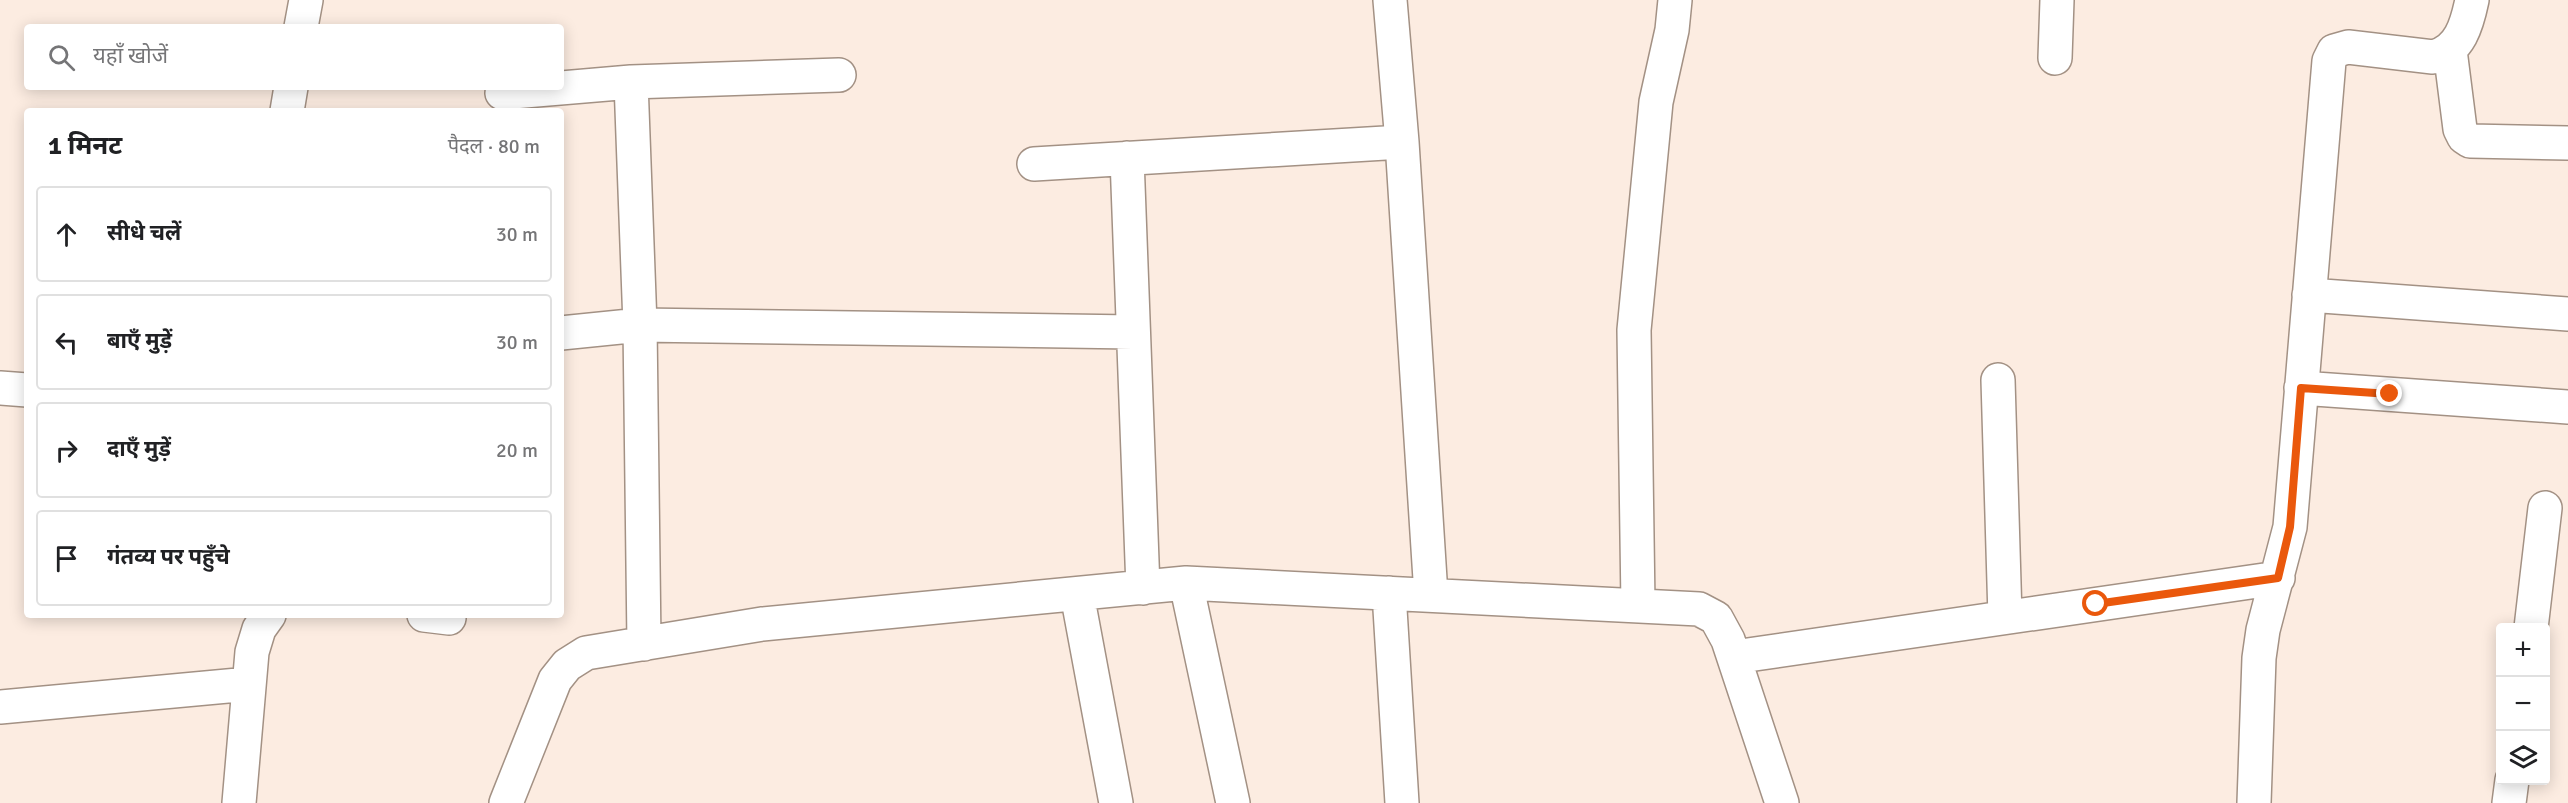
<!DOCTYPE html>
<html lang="hi">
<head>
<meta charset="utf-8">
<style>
	:root { --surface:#fff; --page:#f2f2f2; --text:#202124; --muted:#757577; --line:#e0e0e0 }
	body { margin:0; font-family:Signika,"Noto Sans Devanagari",sans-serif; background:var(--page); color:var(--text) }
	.controls { position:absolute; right:18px; bottom:18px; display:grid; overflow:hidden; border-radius:6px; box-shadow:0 3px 15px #0003 }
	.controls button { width:54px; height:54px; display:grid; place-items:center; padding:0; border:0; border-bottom:2px solid var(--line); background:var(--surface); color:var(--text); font:30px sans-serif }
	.stop { position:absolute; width:18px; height:18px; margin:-14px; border:4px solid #ea580c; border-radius:50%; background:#fff }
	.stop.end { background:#ea580c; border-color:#fff; box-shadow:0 2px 6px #0008 }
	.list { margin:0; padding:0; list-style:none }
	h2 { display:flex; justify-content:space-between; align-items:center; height:78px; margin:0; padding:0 24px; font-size:26px }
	h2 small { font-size:20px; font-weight:400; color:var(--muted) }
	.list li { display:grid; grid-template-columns:39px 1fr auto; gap:18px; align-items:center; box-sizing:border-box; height:96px; margin:0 12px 12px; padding:0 12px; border:2px solid var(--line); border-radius:6px }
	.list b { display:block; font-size:22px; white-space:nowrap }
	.list em { font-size:20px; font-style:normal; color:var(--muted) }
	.icon { flex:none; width:33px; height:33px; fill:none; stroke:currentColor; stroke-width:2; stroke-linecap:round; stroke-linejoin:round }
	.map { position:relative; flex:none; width:2568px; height:803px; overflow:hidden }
	.search { position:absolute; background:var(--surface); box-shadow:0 3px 15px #0003; left:24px; top:24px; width:540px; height:66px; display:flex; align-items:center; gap:15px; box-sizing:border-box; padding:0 21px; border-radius:6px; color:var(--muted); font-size:22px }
	.panel { position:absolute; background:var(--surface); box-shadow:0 3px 15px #0003; left:24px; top:108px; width:540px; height:510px; border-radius:6px }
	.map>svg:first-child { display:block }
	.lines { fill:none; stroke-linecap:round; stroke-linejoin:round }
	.minor-casing { stroke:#a39184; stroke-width:36 }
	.minor { stroke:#fff; stroke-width:33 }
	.route { stroke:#ea580c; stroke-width:8 }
</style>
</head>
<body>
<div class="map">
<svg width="2568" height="803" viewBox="0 0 2568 803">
	<rect width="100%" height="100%" fill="#fcece1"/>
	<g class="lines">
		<defs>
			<path id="minor" d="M1390 0 1402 142 1431 595
				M301 27 306 0
				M2450 50 2460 129 2464 137 2470 141 2568 143
				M2055 58 2057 0
				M631 82 640 325 644 644
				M502 93 631 82 839 75
				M287 111 291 87
				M1127 158 1143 588
				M1034 164 1402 142
				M2309 295 2568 314
				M561 333 640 325 1133 332
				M1998 380 2005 617
				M0 388 27 390
				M2301 388 2568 407
				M1186 583 1233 803
				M1389 593 1402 803
				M1077 594 1116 803
				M1638 605 1634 330 1656 102 1672 30 1675 0
				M424 615 449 618
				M2531 628 2545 508
				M1734 657 2278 578
				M0 707 249 684
				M239 803 252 652 259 629 269 615
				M506 803 555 680 567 665 586 653 762 624 1186 583 1699 609 1716 618 1728 640 1782 803
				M2254 803 2259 658 2263 630 2290 527 2329 61 2334 51 2348 47 2433 57C2460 51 2467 24 2472 0
				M2509 803 2512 780"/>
		</defs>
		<use href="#minor" class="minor-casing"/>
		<use href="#minor" class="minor"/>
	</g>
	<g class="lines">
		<path class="route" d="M2096 604 2278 578 2290 527 2301 388 2390 394"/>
	</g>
</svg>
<div class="controls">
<button>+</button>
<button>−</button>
<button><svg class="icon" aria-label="layers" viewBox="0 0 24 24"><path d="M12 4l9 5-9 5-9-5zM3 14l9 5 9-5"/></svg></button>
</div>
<div class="stop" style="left:2096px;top:604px"></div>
<div class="stop end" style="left:2390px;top:394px"></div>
<div class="search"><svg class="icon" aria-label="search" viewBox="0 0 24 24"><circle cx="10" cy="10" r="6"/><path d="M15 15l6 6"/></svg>यहाँ खोजें</div>
<section class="panel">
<h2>1 मिनट<small>पैदल · 80 m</small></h2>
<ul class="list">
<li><svg class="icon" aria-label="ahead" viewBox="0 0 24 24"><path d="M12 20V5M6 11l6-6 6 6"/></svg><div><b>सीधे चलें</b></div><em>30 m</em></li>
<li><svg class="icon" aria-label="left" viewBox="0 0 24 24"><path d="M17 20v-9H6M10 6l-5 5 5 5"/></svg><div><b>बाएँ मुड़ें</b></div><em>30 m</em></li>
<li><svg class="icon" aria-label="right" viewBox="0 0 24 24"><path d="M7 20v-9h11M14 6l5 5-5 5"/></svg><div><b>दाएँ मुड़ें</b></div><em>20 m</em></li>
<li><svg class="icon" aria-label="arrive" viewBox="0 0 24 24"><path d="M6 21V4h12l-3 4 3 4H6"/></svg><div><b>गंतव्य पर पहुँचे</b></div></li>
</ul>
</section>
</div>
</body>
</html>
